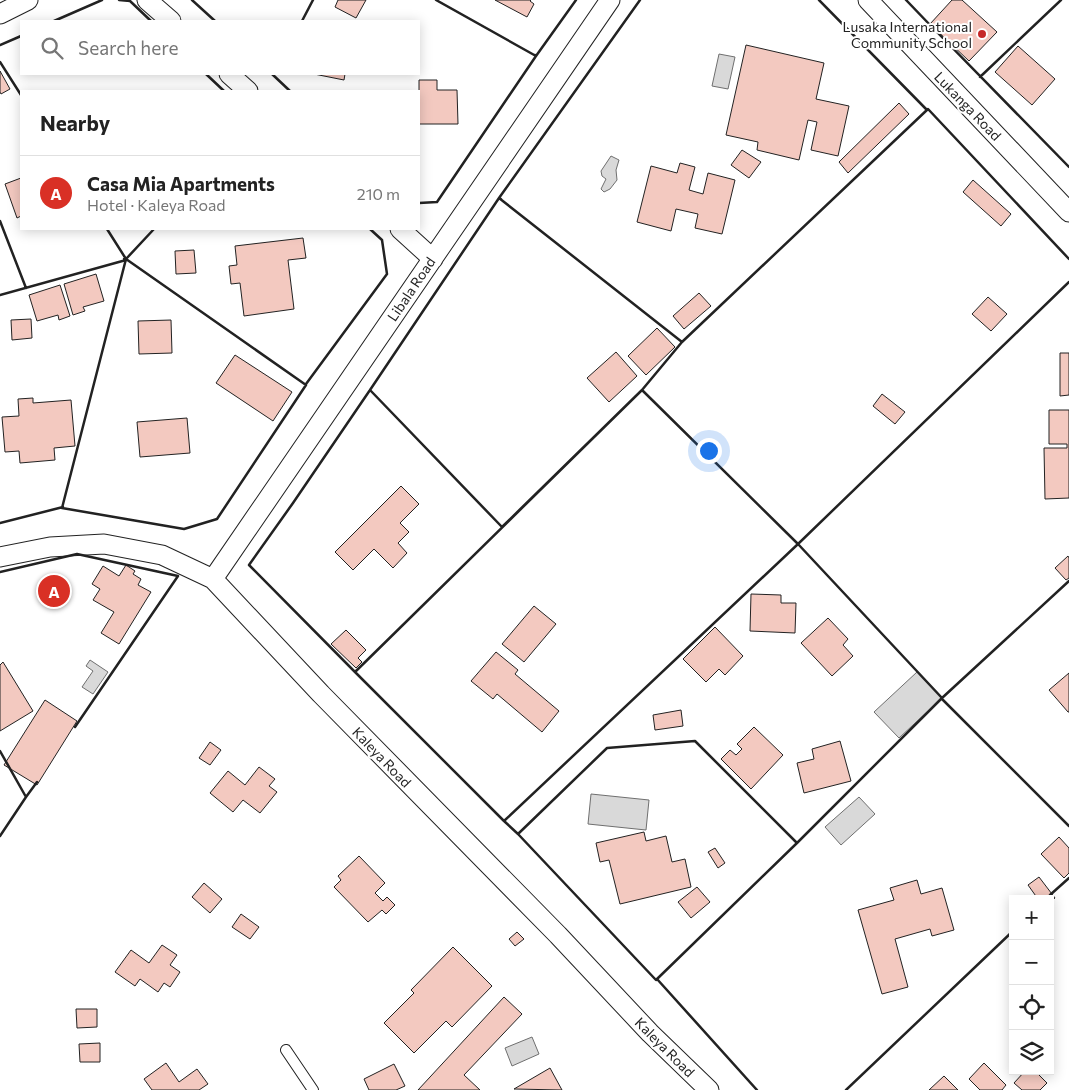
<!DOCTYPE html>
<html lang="en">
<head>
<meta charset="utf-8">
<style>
	:root { --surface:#fff; --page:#f2f2f2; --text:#222; --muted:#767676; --line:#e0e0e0; --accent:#d93025 }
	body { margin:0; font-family:Commissioner,sans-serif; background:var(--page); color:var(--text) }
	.controls { position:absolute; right:15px; bottom:15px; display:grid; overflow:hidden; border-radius:0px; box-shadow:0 2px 12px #0003 }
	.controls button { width:45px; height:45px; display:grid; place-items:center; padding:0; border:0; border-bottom:1px solid var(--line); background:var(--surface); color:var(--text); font:25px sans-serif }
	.you { position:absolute; left:708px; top:450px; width:18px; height:18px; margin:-12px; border:4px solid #fff; border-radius:50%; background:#1a73e8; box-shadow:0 0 0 8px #1a73e833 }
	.badge { display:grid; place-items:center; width:32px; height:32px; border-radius:50%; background:var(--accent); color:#fff; font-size:16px; font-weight:700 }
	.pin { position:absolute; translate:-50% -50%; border:2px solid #fff; box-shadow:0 1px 5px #0006 }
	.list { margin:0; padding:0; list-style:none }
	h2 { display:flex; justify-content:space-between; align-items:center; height:65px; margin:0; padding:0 20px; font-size:21px }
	h2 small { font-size:16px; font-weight:400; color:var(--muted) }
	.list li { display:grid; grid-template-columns:32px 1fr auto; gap:15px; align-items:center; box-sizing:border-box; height:75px; padding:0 20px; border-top:1px solid var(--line) }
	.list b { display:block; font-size:19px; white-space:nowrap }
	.list p { margin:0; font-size:16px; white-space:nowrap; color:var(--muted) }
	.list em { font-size:16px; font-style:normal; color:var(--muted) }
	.icon { flex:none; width:28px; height:28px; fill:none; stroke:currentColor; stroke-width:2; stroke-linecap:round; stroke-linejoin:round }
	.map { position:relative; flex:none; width:1069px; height:1090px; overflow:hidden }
	.search { position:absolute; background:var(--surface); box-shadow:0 2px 12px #0003; left:20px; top:20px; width:400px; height:55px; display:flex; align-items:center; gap:12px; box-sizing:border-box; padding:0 18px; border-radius:0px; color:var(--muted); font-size:19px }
	.panel { position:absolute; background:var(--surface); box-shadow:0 2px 12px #0003; left:20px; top:90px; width:400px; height:140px; border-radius:0px }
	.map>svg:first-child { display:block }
	.water { fill:#d9d9d9; stroke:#6f6f6f }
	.building { fill:#f3c9c0; stroke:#222 }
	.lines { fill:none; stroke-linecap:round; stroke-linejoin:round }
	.lane-casing { stroke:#222; stroke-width:12 }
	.street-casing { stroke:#222; stroke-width:21 }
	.lane { stroke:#fff; stroke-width:10 }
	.street { stroke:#fff; stroke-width:19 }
	.wall { stroke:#222; stroke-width:2.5 }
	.poi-dot { fill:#c62828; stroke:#fff; stroke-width:2 }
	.labels { text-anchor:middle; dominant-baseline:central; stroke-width:4; stroke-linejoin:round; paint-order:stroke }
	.poi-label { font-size:14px; fill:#222; stroke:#fff; text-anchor:end }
	.street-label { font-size:14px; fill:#222; stroke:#fff }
</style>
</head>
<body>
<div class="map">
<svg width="1069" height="1090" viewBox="0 0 1069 1090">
	<rect width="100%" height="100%" fill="#fff"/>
	<path class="water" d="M719 54 735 57 728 89 712 86Z
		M611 156 619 160 616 170 617 180 610 189 604 192 601 189 606 179 602 176 601 171Z
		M90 660 108 672 93 694 82 687 93 671 86 666Z
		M917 672 942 698 899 738 874 712Z
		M591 794 649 800 646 830 588 824Z
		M859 797 875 814 841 845 825 827Z
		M532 1037 539 1054 512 1066 505 1048Z"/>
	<path class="building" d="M338 0H366L356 18 335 7Z
		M495 0H531L530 1 534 4 527 17Z
		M952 0H962L997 32 969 61 930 24Z
		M746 45 824 63 816 99 849 106 838 156 811 150 817 122 808 120 799 160 757 150 758 142 726 135Z
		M1018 46 1055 79 1032 105 995 72Z
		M0 71 10 89 1 94 0 92Z
		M314 74H345L344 80Z
		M419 80H437V90H457L458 124H419Z
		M899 103 909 114 848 173 839 162Z
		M742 150 761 162 749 178 731 165Z
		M680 163 695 167 689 190 703 194 708 173 735 180 722 234 695 228 698 214 676 209 671 231 637 222 651 166 677 173Z
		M21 178V216L17 218 5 184Z
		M973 180 1011 214 1001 226 963 192Z
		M303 238 306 258 288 260 294 309 244 316 240 283 231 284 229 266 237 265 235 246Z
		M194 250 196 273 176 274 175 251Z
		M96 274 104 301 83 307 85 311 73 315 64 284Z
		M60 285 70 316 59 320 58 315 37 321 29 295Z
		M699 293 711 306 684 329 673 316Z
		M988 297 1007 314 991 331 972 314Z
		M31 319 32 338 12 340 11 320Z
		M171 320 172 353 139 354 138 321Z
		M657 328 675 347 646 375 628 356Z
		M616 352 637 376 609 402 587 378Z
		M1060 353H1069V395L1060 396Z
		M235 355 292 392 273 421 216 383Z
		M882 394 905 412 895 424 873 406Z
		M33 398V403L71 400 75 446 54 448 55 460 20 463 19 451 5 452 2 417 19 416 18 399Z
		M1049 410H1069V498L1045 499 1044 448H1067V444H1049Z
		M187 418 190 453 140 457 137 422Z
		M401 486 419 504 400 523 409 532 398 543 407 553 393 568 374 549 353 570 335 552Z
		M1068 556 1069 558V578L1066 580 1055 568Z
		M126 565 135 571 133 574 141 579 138 585 151 592 119 644 101 633 114 612 93 600 100 589 92 584 103 566 119 576Z
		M751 594 781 595V603H796L795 633 750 631Z
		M534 606 556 624 524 662 502 644Z
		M828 618 848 639 843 645 853 656 832 676 801 643Z
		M715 627 743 656 725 675 719 669 706 682 683 659Z
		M346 630 366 650 358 658 362 662 356 668 331 644Z
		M496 652 518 670 515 674 559 711 542 732 497 694 493 699 471 681Z
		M3 662 33 711 0 731V665Z
		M1069 673V712H1068L1049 690Z
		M45 700 77 721 37 785 4 765Z
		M681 710 683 726 655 730 653 715Z
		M754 727 783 755 751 789 721 759 730 750 736 755 742 749 737 744Z
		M840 741 851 781 804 793 797 763 814 759 812 749Z
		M210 742 221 750 210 765 199 758Z
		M259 767 275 779 269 786 277 792 260 813 243 800 233 812 210 793 228 771 245 785Z
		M644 832 646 841 666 836 672 862 685 859 691 887 620 904 609 860 600 862 596 843Z
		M1059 837 1069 848V873L1064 878 1041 854Z
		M715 848 725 863 718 868 708 852Z
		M359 856 385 883 375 893 383 901 387 897 395 905 386 914 382 910 368 922 334 887 341 880 338 876Z
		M1039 877 1055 898 1050 902V899H1038L1028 885Z
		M917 880 921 894 942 888 954 930 932 936 930 929 895 939 908 987 882 994 858 910 894 900 890 888Z
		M204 883 222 899 210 913 192 897Z
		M697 887 710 902 691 918 678 902Z
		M241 914 259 927 250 939 232 927Z
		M517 932 524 939 515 946 509 939Z
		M162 945 177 955 170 965 180 972 170 987 164 983 158 992 140 979 135 986 115 972 131 950 149 963Z
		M453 947 492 986 452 1027 446 1021 414 1053 384 1023 414 993 411 990Z
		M504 997 522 1014 464 1075 480 1090H418Z
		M76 1009H97V1027L77 1028Z
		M100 1043V1062H80L79 1044Z
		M166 1063 179 1082 197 1069 208 1084 199 1090H152L144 1079Z
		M984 1063 1006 1085 1002 1090H980L969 1079Z
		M394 1064 405 1086 396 1090H369L364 1079Z
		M550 1068 562 1090 514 1089Z
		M1025 1071H1035L1047 1083 1040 1090H1022L1014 1083Z
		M944 1076 958 1090H929Z"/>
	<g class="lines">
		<defs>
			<path id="lane" d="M286 1050 313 1090"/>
			<path id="street" d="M147 0 171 21
				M868 0 1069 212
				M0 14 28 0
				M229 74 248 91
				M400 229 433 259
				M0 557 50 547 104 544 162 555 213 579 321 694 558 935 650 1033 709 1090
				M213 579 610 0"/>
		</defs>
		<use href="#lane" class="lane-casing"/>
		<use href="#street" class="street-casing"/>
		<use href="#lane" class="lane"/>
		<use href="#street" class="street"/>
		<path class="wall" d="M119 0 130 1 151 21
			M192 0 215 21
			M819 0 927 110
			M906 0 931 26
			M54 21 102 0
			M302 21 313 0
			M936 31 1069 167
			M0 45 21 36
			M535 55 536 56 576 0
			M0 62 21 95
			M206 74 224 91
			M272 74 290 91
			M980 77 1061 0
			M501 199 499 198 640 0
			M419 203 437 202 536 56 436 0
			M0 221 26 288
			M107 229 126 259H124
			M126 259 306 385 217 519 184 529 62 508Z
			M1069 259 928 109 682 342 642 390 798 544 942 698 797 843 695 741 607 748 518 834 504 821 798 544 1069 282
			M127 260 126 259 154 229
			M0 295 126 260
			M306 384 387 274 382 240 370 229
			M642 390 502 527 370 390 499 198 682 342
			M642 390 798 544 504 821 355 672Z
			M0 523 63 507
			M0 572 77 554 178 576 75 727
			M356 671 355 672 249 565 293 503 370 390
			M942 698 1069 581
			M942 699 1069 826
			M695 741 797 843 656 980 518 834 607 748Z
			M0 751 26 797 37 782
			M0 836 26 797
			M1050 895 1069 878
			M657 979 757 1090
			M846 1090 1013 931"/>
	</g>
	<circle class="poi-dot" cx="982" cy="34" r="5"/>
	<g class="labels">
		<g class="poi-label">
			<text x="972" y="26">Lusaka International<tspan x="972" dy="16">Community School</tspan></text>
		</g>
		<g class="street-label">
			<text transform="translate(968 106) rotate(46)">Lukanga Road</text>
			<text transform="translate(411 289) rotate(-56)">Libala Road</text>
			<text transform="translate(382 757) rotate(46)">Kaleya Road</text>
			<text transform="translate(665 1047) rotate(45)">Kaleya Road</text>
		</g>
	</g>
</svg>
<div class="controls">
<button>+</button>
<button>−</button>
<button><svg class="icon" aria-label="locate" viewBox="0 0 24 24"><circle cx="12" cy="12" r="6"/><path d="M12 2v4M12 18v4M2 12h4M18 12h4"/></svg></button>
<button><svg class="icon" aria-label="layers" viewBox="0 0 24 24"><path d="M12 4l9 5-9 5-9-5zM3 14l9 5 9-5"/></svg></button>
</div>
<div class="you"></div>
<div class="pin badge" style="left:54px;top:591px">A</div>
<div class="search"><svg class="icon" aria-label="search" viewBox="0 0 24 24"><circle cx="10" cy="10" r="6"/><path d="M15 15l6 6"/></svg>Search here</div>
<section class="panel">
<h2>Nearby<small></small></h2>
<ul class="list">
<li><span class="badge">A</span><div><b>Casa Mia Apartments</b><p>Hotel · Kaleya Road</p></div><em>210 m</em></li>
</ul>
</section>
</div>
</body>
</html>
